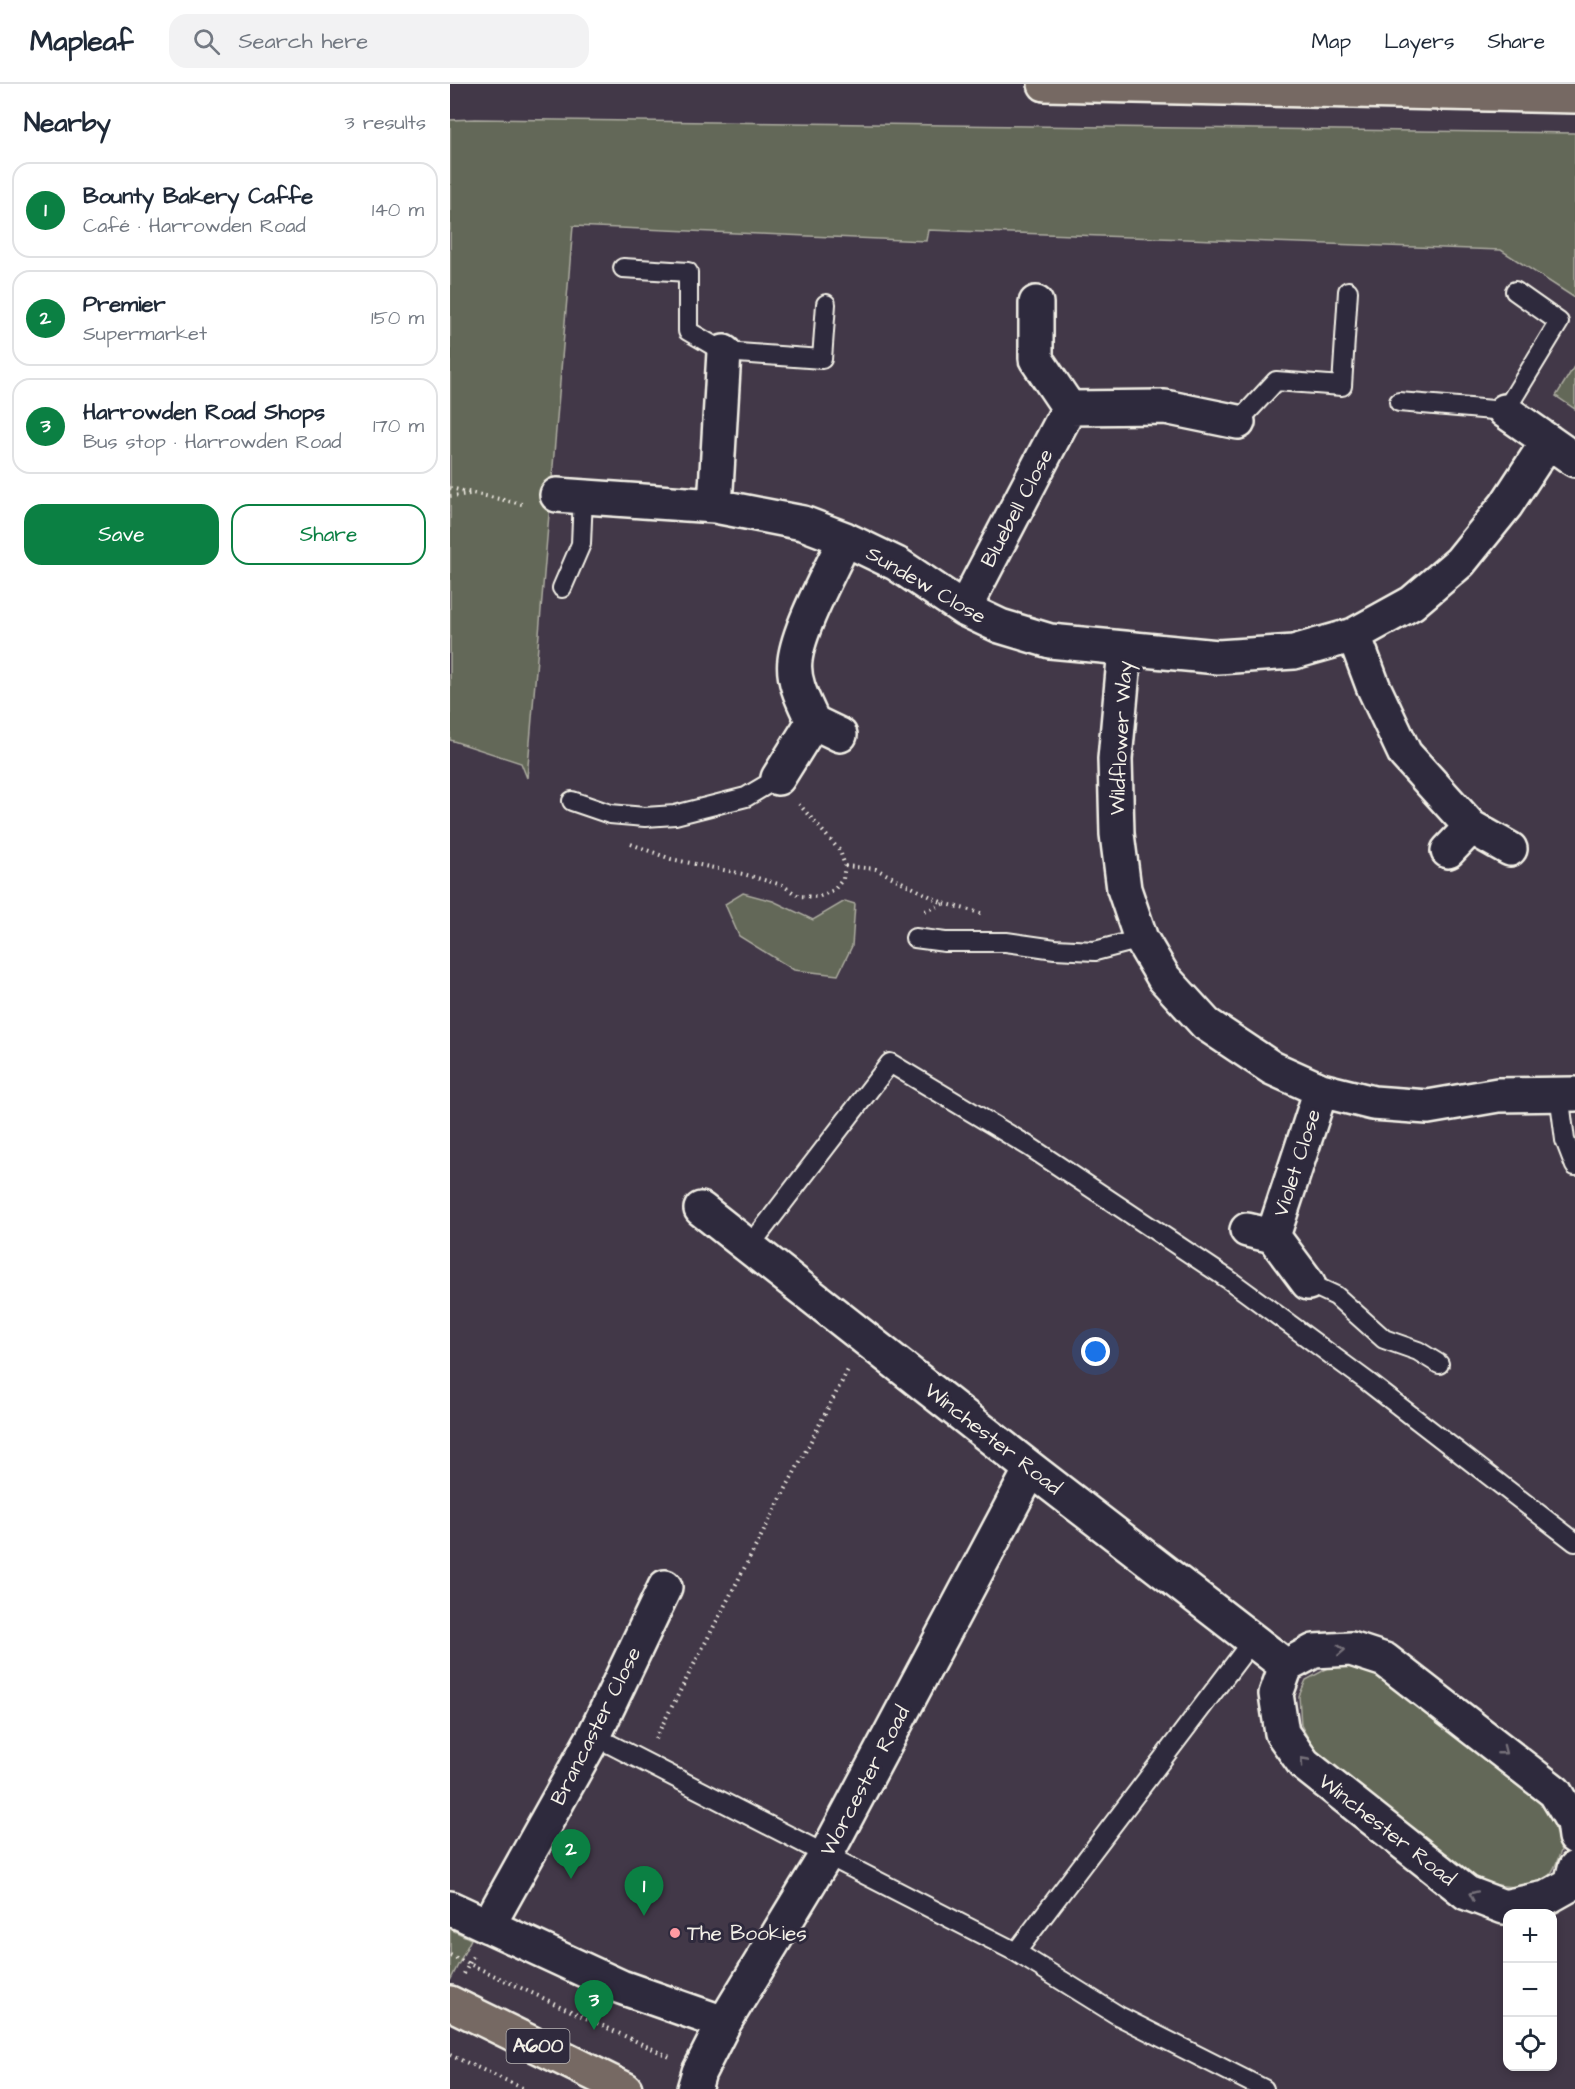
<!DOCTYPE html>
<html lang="en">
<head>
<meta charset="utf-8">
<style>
	:root { --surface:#fff; --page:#f2f2f3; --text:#1f2937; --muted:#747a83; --line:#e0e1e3; --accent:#0b8043 }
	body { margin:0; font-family:"Architects Daughter",sans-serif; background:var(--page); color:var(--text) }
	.controls { position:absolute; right:18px; bottom:18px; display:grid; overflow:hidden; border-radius:12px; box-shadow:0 3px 9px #0003 }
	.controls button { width:54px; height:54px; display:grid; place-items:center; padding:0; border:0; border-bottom:2px solid var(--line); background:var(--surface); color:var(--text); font:30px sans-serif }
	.you { position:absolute; left:646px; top:1268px; width:21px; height:21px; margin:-15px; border:4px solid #fff; border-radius:50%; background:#1a73e8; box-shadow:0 0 0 9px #1a73e833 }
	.badge { display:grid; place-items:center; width:39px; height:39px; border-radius:50%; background:var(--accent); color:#fff; font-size:20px; font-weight:700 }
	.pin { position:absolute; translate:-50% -50px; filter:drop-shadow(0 2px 3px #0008) }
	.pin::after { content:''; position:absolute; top:32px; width:21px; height:18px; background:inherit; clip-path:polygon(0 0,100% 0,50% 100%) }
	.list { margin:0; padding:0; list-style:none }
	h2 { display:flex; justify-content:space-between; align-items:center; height:78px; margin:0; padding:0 24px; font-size:26px }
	h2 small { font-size:20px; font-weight:400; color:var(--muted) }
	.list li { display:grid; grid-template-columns:39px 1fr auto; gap:18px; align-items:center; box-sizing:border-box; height:96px; margin:0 12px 12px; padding:0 12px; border:2px solid var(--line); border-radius:18px }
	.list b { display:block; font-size:22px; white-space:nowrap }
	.list p { margin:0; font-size:20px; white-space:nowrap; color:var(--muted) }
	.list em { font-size:20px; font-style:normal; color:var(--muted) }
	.actions { display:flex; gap:12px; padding:18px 24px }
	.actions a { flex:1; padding:14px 0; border:2px solid var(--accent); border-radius:18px; text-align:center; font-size:21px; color:var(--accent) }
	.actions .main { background:var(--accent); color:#fff }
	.icon { flex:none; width:33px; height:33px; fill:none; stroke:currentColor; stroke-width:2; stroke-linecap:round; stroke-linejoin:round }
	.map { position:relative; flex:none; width:1125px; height:2005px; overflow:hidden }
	header { display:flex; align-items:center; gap:36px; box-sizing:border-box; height:84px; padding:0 30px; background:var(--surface); border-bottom:2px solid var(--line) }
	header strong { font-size:28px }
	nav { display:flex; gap:33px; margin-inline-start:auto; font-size:21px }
	.search { width:420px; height:54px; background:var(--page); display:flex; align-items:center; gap:15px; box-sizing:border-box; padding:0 21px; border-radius:18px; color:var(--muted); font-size:22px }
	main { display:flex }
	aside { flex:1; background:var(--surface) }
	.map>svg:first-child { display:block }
	.green { fill:#646758; stroke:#acaca0; stroke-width:1.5 }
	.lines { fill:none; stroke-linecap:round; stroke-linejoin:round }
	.lane-casing { stroke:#f4f1e8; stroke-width:22 }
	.street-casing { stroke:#f4f1e8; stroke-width:38 }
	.primary-casing { stroke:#f4f1e8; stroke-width:38 }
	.highway-casing { stroke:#f4f1e8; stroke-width:38 }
	.path { stroke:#f4f1e8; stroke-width:4; stroke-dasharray:1.5 4.5; stroke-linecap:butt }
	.lane { stroke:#2f2a3d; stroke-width:18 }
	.street { stroke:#2f2a3d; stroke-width:33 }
	.primary { stroke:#766964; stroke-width:33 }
	.highway { stroke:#766964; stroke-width:33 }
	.oneway { stroke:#747079 }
	.poi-dot { fill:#ff9aa2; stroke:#2f2a3d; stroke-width:2 }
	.labels { text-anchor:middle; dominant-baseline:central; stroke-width:6; stroke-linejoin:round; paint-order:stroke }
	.shield { fill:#2f2a3d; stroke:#b9b5b5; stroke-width:1.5 }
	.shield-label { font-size:20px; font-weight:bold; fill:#f4f1e8 }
	.street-label { font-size:21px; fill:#f4f1e8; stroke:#2f2a3d }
	.poi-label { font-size:21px; fill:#f4f1e8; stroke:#2f2a3d; text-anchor:start }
</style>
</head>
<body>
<header>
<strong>Mapleaf</strong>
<div class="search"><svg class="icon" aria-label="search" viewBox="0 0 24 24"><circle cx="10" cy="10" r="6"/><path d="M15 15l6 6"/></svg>Search here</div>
<nav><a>Map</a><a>Layers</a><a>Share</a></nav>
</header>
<main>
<aside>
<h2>Nearby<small>3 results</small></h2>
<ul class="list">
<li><span class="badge">1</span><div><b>Bounty Bakery Caffe</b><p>Café · Harrowden Road</p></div><em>140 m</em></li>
<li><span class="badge">2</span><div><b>Premier</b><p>Supermarket</p></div><em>150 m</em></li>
<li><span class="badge">3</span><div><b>Harrowden Road Shops</b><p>Bus stop · Harrowden Road</p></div><em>170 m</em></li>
</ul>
<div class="actions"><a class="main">Save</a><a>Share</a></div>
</aside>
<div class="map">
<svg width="1125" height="2005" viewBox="0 0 1125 2005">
	<rect width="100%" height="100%" fill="#423848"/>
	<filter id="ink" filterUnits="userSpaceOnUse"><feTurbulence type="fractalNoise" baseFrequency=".0167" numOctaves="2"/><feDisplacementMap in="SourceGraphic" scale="12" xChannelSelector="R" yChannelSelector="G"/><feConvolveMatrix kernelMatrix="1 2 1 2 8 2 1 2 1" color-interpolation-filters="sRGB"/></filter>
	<g filter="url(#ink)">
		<path class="green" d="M25 35 1125 49V214L1051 166 478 146 476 157 123 142 77 694 71 679 0 656V36Z
			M1125 281V325L1106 312Z
			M293 809 323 817 363 836 395 817 405 820 402 862 388 891 344 886 289 852 275 820Z
			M902 1581 931 1591 1078 1704 1102 1735 1111 1767C1108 1774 1106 1783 1101 1789 1085 1812 1047 1801 1025 1796L867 1671 851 1641 849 1612 856 1596 880 1583Z
			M0 1845 21 1855 0 1897Z"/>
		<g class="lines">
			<defs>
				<path id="lane" d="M173 184 238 188V247L274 268 372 275 376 220
					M949 318 1055 327 1109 238 1065 207
					M788 338 826 297 892 302 898 207
					M112 504 131 460 133 412
					M122 717 160 730 195 733 225 731 296 713 328 694
					M465 854 495 858H556L605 865 645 867 691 855
					M1109 1009 1115 1056 1125 1082
					M299 1163 440 979 580 1063 778 1195 918 1298 1125 1458
					M858 1199 886 1212 934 1255 968 1267 989 1280
					M144 1652 566 1868 669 1932 814 2005
					M566 1868 802 1557"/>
				<path id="street" d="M586 219V275L619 324
					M619 324 715 323 788 338
					M1055 327 1125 376
					M107 411 265 422 353 439 395 455 447 480 514 525 550 542 600 557 768 573 844 568 904 551 962 519 1010 478 1056 421 1098 357
					M265 422 274 268
					M514 525 619 324
					M904 551 923 602 955 670 1021 743 1060 765
					M675 565 665 675 667 750 674 805 691 855 714 894 756 940 822 984 871 1006 923 1019 978 1023 1048 1011 1125 1010
					M390 651 363 638C355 620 342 598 345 576 349 543 380 488 395 455
					M328 694 363 638
					M998 767 1021 743
					M251 1125 581 1385 836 1582
					M797 1146 823 1152 858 1199
					M823 1152 871 1006
					M1125 1753 1123 1738 1105 1708 935 1576 901 1565 864 1567 836 1582 826 1610 832 1649 854 1680 1017 1809 1054 1823 1096 1814 1121 1800 1125 1784
					M0 1824 171 1903 274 1939
					M38 1842 144 1652 215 1503
					M244 2005 249 1988 274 1939 376 1771 581 1385"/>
				<path id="primary" d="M0 1919 175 2005"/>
				<path id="highway" d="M595 0 1125 12"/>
			</defs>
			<use href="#lane" class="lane-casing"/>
			<use href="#street" class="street-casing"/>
			<use href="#primary" class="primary-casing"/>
			<use href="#highway" class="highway-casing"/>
			<path class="path" d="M0 404 76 421
				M0 412 20 410
				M181 760 221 775 293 790 332 801 349 812 368 813 384 806 393 795 395 782 390 767 349 720
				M395 782 426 785 493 819 534 830
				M475 827 493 820
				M205 1655 399 1284
				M0 1871 220 1973
				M14 1890 24 1870
				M0 1971 75 2005"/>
			<use href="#lane" class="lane"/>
			<use href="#street" class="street"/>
			<use href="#primary" class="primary"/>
			<use href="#highway" class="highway"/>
		</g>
		<defs><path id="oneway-chevron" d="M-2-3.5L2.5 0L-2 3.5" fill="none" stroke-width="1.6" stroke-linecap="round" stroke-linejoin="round" transform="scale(1.5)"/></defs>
		<g class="oneway">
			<use href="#oneway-chevron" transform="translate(891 1566) rotate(-3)"/>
			<use href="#oneway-chevron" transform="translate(1053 1667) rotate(38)"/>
			<use href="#oneway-chevron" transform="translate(854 1677) rotate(-132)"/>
			<use href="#oneway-chevron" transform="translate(1023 1811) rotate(-156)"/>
		</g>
	</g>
	<circle class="poi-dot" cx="225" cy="1849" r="6"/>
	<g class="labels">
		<rect class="shield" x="56.5" y="1945" width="63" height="34" rx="4.5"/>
		<g class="shield-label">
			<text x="88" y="1962">A600</text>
		</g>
		<g class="street-label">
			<text transform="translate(567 424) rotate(-62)">Bluebell Close</text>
			<text transform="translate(476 501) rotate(30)">Sundew Close</text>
			<text transform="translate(671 654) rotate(-87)">Wildflower Way</text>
			<text transform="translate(847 1079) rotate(-72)">Violet Close</text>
			<text transform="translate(543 1355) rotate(38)">Winchester Road</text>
			<text transform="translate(146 1642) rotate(-63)">Brancaster Close</text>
			<text transform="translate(415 1697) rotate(-62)">Worcester Road</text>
			<text transform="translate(937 1746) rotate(38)">Winchester Road</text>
		</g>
		<g class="poi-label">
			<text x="237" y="1849">The Bookies</text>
		</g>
	</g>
</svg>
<div class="controls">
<button>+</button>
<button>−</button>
<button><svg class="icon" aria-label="locate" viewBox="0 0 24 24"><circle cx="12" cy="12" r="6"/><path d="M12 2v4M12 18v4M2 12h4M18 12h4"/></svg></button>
</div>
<div class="you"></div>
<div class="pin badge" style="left:194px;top:1832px">1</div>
<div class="pin badge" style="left:121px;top:1795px">2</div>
<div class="pin badge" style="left:144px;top:1946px">3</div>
</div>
</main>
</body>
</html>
